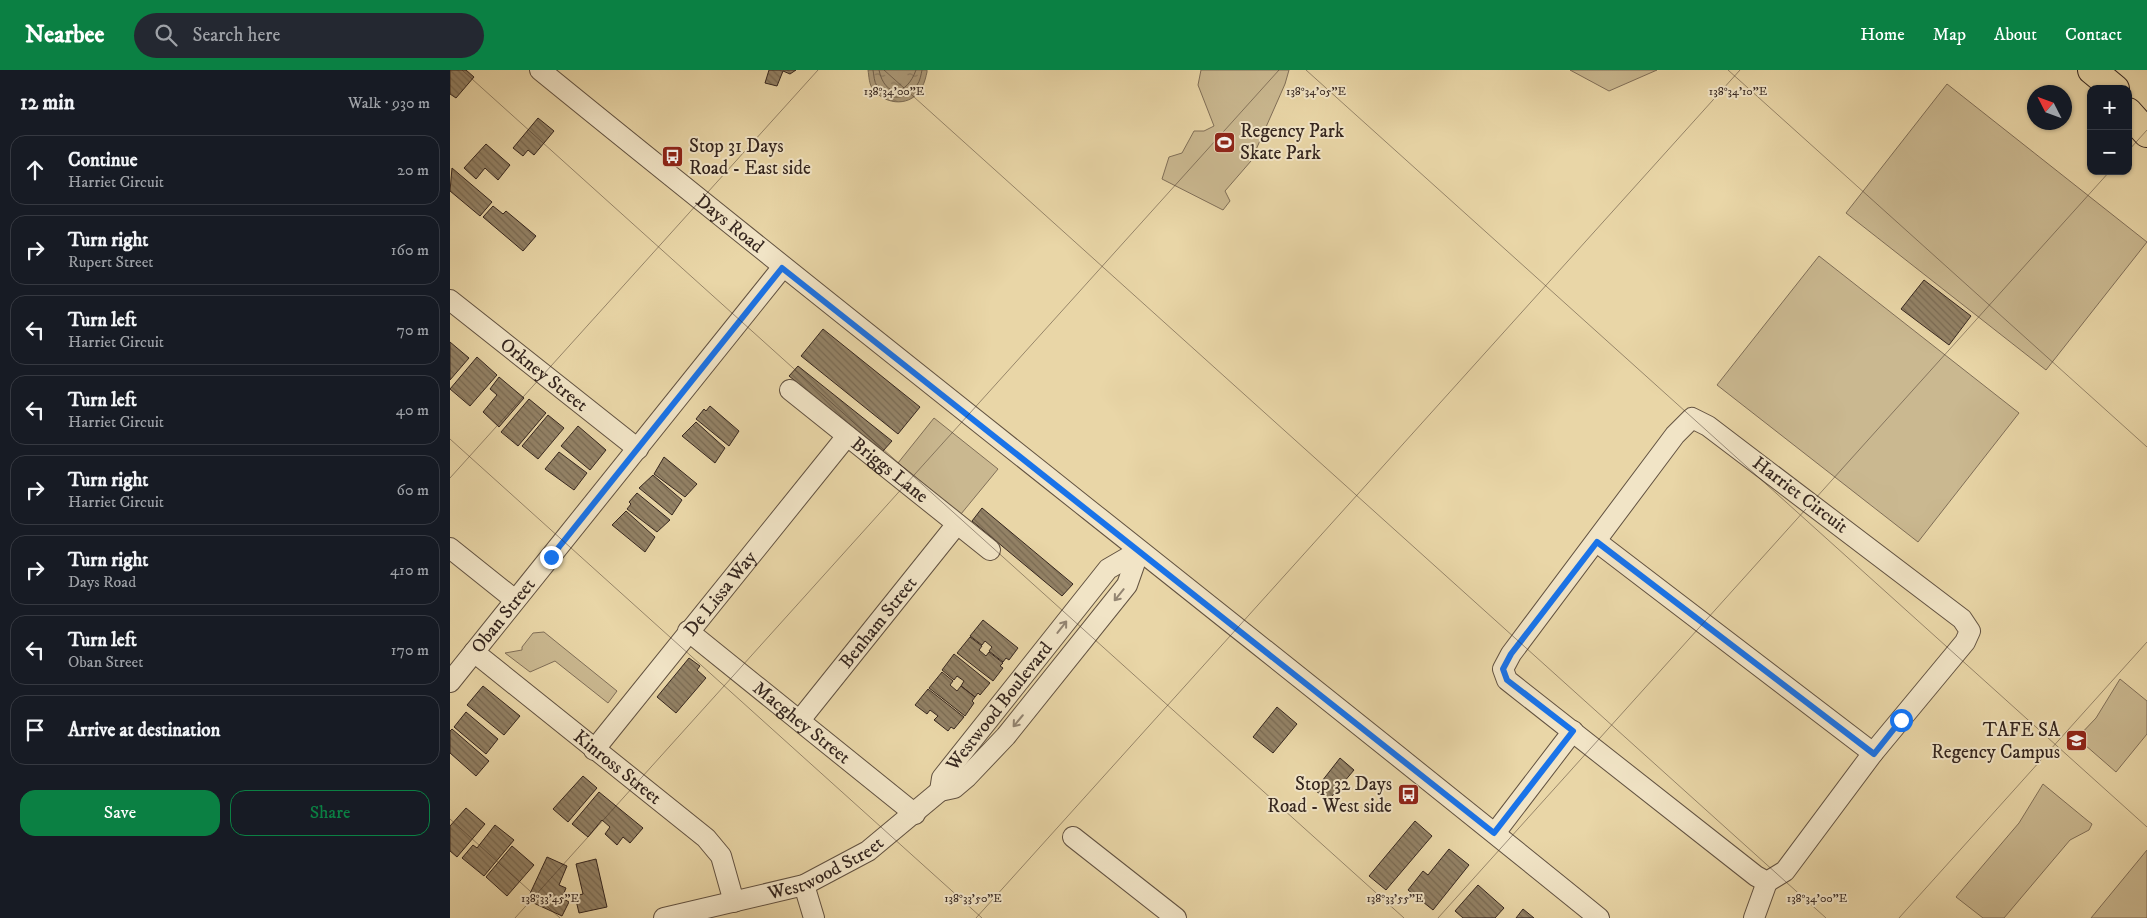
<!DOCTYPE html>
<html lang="en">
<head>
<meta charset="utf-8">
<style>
	:root { --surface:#171b24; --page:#242831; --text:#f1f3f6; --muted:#9ea1a6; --line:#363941; --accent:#0b8043 }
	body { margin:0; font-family:"IM FELL DW Pica",serif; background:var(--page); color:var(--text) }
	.controls { position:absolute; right:15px; top:15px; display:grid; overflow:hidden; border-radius:10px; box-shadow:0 1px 4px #0004 }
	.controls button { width:45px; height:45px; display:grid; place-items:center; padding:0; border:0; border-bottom:1px solid var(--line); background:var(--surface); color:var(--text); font:25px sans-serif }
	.compass { position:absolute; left:1577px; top:15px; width:45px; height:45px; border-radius:50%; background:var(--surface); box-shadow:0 1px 4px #0004; rotate:312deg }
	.stop { position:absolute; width:15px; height:15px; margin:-11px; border:4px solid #1a73e8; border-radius:50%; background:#fff }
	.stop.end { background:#1a73e8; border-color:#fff; box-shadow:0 1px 5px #0008 }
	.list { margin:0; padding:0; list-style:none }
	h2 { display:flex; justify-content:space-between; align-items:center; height:65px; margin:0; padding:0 20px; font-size:21px }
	h2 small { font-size:16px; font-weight:400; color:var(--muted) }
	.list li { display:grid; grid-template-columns:32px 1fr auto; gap:15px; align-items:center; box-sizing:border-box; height:70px; margin:0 10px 10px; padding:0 10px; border:1px solid var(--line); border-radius:15px }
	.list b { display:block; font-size:19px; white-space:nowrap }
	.list p { margin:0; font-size:16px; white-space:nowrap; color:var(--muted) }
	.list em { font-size:16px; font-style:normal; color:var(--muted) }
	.actions { display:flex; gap:10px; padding:15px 20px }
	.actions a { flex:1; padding:11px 0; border:1px solid var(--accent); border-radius:15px; text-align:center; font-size:18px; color:var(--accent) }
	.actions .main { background:var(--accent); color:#fff }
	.icon { flex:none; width:28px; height:28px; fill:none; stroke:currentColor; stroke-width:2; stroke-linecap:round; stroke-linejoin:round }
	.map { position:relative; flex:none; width:1697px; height:848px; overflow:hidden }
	header { display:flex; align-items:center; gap:30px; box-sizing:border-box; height:70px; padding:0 25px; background:var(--accent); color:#fff }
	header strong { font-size:24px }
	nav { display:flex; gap:28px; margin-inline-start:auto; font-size:18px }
	.search { width:350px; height:45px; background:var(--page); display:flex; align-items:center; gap:12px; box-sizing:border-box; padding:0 18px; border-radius:28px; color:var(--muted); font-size:19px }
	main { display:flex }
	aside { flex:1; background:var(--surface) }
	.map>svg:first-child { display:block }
	.green { fill:#cab890; stroke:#806f58 }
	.water { fill:url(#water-ripples); stroke:#7c6c55 }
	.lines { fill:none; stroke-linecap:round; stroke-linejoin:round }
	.shore { stroke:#70604c; stroke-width:1 }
	.building { fill:url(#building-back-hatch); stroke:#35261f }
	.minor-casing { stroke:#625241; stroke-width:22 }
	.highway-casing { stroke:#35261f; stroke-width:30 }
	.minor { stroke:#f1e4c6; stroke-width:20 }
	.highway { stroke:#e9d6a7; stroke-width:28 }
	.oneway { stroke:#938572 }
	.route { stroke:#1a73e8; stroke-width:6 }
	.ticks { fill:none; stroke:#35261f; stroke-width:1; stroke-opacity:0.45 }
	.labels { text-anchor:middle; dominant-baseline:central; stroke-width:4; stroke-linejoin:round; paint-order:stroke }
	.poi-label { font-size:19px; fill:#35261f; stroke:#f1e4c6; text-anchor:start }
	.street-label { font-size:19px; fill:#35261f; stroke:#f1e4c6 }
	.ticks-label { font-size:12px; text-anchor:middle; fill:#35261f; stroke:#f1e4c6; stroke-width:4; stroke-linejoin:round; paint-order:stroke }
</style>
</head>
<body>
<header>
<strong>Nearbee</strong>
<div class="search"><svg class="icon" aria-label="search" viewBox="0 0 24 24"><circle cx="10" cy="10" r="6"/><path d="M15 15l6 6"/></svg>Search here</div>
<nav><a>Home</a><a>Map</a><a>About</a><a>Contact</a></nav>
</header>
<main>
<aside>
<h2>12 min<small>Walk · 930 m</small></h2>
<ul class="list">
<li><svg class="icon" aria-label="ahead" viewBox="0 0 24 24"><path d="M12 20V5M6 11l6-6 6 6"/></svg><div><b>Continue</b><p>Harriet Circuit</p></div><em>20 m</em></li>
<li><svg class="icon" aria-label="right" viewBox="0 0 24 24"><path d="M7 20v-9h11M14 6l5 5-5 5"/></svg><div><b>Turn right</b><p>Rupert Street</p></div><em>160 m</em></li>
<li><svg class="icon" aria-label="left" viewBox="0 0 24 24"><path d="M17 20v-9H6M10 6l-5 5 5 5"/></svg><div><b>Turn left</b><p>Harriet Circuit</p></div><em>70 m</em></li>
<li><svg class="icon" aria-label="left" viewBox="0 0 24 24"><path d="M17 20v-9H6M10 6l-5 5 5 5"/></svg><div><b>Turn left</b><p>Harriet Circuit</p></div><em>40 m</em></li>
<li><svg class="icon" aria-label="right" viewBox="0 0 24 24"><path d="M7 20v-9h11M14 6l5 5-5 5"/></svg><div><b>Turn right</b><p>Harriet Circuit</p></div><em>60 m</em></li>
<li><svg class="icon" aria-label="right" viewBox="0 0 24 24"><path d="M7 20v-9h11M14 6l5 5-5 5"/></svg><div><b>Turn right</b><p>Days Road</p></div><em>410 m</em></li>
<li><svg class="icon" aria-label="left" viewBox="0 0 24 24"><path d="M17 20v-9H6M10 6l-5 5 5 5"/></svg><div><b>Turn left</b><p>Oban Street</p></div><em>170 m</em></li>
<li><svg class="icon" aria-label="arrive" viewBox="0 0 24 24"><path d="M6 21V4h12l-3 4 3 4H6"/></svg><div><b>Arrive at destination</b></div></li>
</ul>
<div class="actions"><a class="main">Save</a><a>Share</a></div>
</aside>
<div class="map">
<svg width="1697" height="848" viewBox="0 0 1697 848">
	<defs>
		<pattern id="water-ripples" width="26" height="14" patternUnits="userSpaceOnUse" patternTransform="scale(1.25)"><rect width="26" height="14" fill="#ac9a79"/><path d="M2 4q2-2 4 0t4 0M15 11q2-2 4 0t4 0" fill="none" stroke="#8d7d63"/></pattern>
		<pattern id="building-back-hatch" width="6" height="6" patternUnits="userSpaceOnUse" patternTransform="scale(1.25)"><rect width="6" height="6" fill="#938266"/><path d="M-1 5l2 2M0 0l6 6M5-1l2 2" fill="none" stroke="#796a53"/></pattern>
	</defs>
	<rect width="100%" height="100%" fill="#e9d6a7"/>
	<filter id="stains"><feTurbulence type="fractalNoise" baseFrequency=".004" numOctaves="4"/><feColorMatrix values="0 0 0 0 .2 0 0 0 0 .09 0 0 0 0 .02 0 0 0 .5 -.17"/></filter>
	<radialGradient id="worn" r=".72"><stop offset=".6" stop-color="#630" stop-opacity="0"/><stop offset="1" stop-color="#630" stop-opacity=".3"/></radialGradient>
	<path class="green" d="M751 0H839L835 14 801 91 775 121 780 131 773 140 712 109 719 87 732 83 744 61H754L764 56 748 15Z
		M1120 0H1207L1159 21Z
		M1497 14 1697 172 1596 300 1396 143Z
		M1369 186 1569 343 1468 472 1267 315Z
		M484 348 548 399 511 444 448 393Z
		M94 562 167 621 158 633 105 591 80 602 55 583 72 580V577L83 563Z
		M1670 609 1697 631V664L1666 702 1627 668 1646 648Z
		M1593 714 1638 751 1642 754 1639 760 1620 770 1554 848H1533L1506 827 1569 753Z
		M1697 780V848H1641Z"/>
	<path class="water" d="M418 0H477V2C476 6 475 12 472 17 462 37 436 36 423 19 419 15 419 6 418 0Z"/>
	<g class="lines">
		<path class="shore" d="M423 0C424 5 424 12 427 16 436 31 458 31 467 15 470 11 471 5 472 0
			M429 0C435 29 457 26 466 0"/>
	</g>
	<path class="building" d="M0 0H16L24 7 6 28 0 24Z
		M319 0H346L340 4 333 1 327 16 315 13Z
		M88 48 104 61 84 85 78 80 73 86 63 78Z
		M36 74 60 95 48 110 35 98 26 109 14 98Z
		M2 98 42 132 30 146 0 121Z
		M43 136 53 144 56 141 86 166 73 181 33 147Z
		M1474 210 1521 246 1499 275 1451 239Z
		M373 259 470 337 448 364 351 286Z
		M0 272 19 288 0 310Z
		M27 287 47 305 20 336 0 319Z
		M348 296 442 371 433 381 339 306Z
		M49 307 74 328 49 357 33 342 47 325 40 319Z
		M79 329 96 343 68 376 51 362Z
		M260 336 289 361 279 376 246 349 254 339 256 341Z
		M98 345 114 358 88 389 72 376Z
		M246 352 275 378 265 393 232 366Z
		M128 356 156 380 140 400 111 376Z
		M109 382 137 403 124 420 95 399Z
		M214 387 247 414 235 427 204 404Z
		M203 405 232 430 222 445 189 418Z
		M187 423 220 450 207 462 177 439 181 434 179 432Z
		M532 438 623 514 612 526 522 451Z
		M176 441 205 467 195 482 162 455Z
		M533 550 568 578 559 590 556 588 553 592 539 581 542 577 535 571 532 575 520 566Z
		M520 567 532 576 529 580 536 586 539 582 553 593 550 596 553 598 543 611 507 583Z
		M504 584 540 613 530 625 528 623 525 627 511 616 514 611 507 606 504 610 492 600Z
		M239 588 250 596 247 600 256 608 226 643 207 627Z
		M492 602 503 611 500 615 507 621 511 616 525 627 522 631 524 633 515 646 479 618Z
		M33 616 70 646 54 665 17 635Z
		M478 619 514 647 504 659 501 657 498 661 484 650 488 646 480 640 477 644 465 635Z
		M827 637 847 654 823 683 803 667Z
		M16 642 48 669 36 684 4 657Z
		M2 659 39 691 26 706 0 683V661Z
		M890 688 904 700 878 731 865 720Z
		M133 706 147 718 118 752 103 739Z
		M149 722 193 758 180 773 173 767 167 775 155 764 160 757 152 750 138 767 122 754Z
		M16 738 35 754 7 787 0 781V756Z
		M965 751 982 766 936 820 919 806Z
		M45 755 64 770 34 806 12 788 23 775 27 778Z
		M62 776 84 795 57 826 36 807Z
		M999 779 1019 795 983 840 958 820 973 801 978 805Z
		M97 787 117 796 109 815 116 818 112 828 119 832 112 846 77 830Z
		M146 789 157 837 129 843 125 826 133 824 126 794Z
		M1028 815 1054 838 1045 848H1013L1005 841Z
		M1073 839 1084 848H1066Z"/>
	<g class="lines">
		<defs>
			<g id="minor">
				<path id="s1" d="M90 0C441 286 798 563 1149 848"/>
				<path id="s2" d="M0 230 188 379"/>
				<path id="s3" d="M340 320 540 480"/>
				<path d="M1242 348 1258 356 1512 549 1520 561 1515 572 1423 683 1335 801 1317 812 1306 806 1057 610 1053 599 1061 584 1225 365Z"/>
				<path d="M1147 472 1423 683"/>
				<path d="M0 478 65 530"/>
				<path id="s4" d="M238 561 465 744"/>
				<path id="s5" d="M24 582 256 768 271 786 284 832"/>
				<path id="s6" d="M0 612 332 198"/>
				<path id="s7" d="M350 650 507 454"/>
				<path id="s8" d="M144 680 397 366"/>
				<path d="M490 721 504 718 517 707 556 666 677 515 689 481"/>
				<path id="s9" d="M490 721 492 708 658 499 689 481"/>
				<path d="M1045 763 1123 661"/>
				<path d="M623 767 726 848"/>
				<path d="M354 815 364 848"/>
				<path id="s10" d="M214 848 354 815 418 781 490 721"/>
				<path d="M1304 848 1317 812"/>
			</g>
			<path id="highway" d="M1642 0 1665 19
				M1678 42 1697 63"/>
		</defs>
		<use href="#minor" class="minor-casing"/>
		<use href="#highway" class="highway-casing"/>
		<use href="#minor" class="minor"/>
		<use href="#highway" class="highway"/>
	</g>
	<defs><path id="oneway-shaft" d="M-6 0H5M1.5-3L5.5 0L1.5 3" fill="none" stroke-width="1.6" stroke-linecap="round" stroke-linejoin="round" transform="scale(1.25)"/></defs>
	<g class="oneway">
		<use href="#oneway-shaft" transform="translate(669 525) rotate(129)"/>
		<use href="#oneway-shaft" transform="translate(612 557) rotate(-52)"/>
		<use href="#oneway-shaft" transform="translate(568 651) rotate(130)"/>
	</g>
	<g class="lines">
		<path class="route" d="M101 487 332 198 1044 763 1123 661 1057 610 1053 599 1061 584 1147 472 1424 684 1451 650"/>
	</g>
	<path class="ticks" d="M12 0 954 848M434 0 1376 848M856 0 1697 757M1278 0 1697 377M1678 81 1697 60M0 369 532 848M0 408 368 0M0 749 110 848M65 848 829 0M526 848 1290 0M988 848 1660 101M1449 848 1697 572"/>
	<defs>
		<symbol id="stadium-square" viewBox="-11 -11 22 22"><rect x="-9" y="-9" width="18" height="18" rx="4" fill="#8f2418" stroke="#f1e4c6"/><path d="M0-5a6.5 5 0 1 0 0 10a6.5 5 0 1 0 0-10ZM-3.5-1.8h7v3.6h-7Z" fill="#fff"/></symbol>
		<symbol id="bus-square" viewBox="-11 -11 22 22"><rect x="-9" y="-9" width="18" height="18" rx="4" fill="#8f2418" stroke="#f1e4c6"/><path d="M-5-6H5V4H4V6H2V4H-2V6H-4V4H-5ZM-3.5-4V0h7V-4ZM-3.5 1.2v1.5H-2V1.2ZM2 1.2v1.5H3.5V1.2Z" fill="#fff"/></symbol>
		<symbol id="university-square" viewBox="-11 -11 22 22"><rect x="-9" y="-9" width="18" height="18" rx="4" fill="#8f2418" stroke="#f1e4c6"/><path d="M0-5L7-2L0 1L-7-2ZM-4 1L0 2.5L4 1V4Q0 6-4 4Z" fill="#fff"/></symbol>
	</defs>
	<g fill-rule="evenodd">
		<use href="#stadium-square" x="762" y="60" width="25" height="25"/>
		<use href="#bus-square" x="210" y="74" width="25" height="25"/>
		<use href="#university-square" x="1614" y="658" width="25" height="25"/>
		<use href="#bus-square" x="946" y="712" width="25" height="25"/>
	</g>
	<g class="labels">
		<g class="poi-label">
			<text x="790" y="61">Regency Park<tspan x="790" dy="22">Skate Park</tspan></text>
			<text x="239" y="76">Stop 31 Days<tspan x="239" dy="22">Road - East side</tspan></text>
			<text x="1610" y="660" text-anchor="end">TAFE SA<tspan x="1610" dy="22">Regency Campus</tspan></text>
			<text x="942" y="714" text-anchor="end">Stop 32 Days<tspan x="942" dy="22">Road - West side</tspan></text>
		</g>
		<g class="street-label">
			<text stroke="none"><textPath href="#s1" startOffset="244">Days Road</textPath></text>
			<text stroke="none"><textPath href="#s2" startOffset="120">Orkney Street</textPath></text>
			<text stroke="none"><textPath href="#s3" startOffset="128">Briggs Lane</textPath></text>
			<text transform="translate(1350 425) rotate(37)">Harriet Circuit</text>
			<text stroke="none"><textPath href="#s8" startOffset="201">De Lissa Way</textPath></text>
			<text stroke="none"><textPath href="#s6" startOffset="85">Oban Street</textPath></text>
			<text stroke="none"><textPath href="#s7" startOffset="125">Benham Street</textPath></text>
			<text stroke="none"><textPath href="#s9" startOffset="105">Westwood Boulevard</textPath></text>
			<text stroke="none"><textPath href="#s4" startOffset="146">Macghey Street</textPath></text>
			<text stroke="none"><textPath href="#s5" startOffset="184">Kinross Street</textPath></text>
			<text stroke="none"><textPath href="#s10" startOffset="170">Westwood Street</textPath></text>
		</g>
	</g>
	<g class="ticks-label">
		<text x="444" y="25">138°34'00"E</text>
		<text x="866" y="25">138°34'05"E</text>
		<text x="1288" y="25">138°34'10"E</text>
		<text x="100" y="832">138°33'45"E</text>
		<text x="523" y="832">138°33'50"E</text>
		<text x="945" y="832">138°33'55"E</text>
		<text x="1367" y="832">138°34'00"E</text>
	</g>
	<rect width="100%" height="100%" filter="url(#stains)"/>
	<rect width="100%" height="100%" fill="url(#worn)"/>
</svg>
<div class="controls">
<button>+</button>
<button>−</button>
</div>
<svg class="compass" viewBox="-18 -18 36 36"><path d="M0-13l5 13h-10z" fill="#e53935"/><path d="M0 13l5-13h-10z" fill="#9ea1a6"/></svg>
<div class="stop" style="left:1451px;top:650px"></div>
<div class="stop end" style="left:101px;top:487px"></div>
</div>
</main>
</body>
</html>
